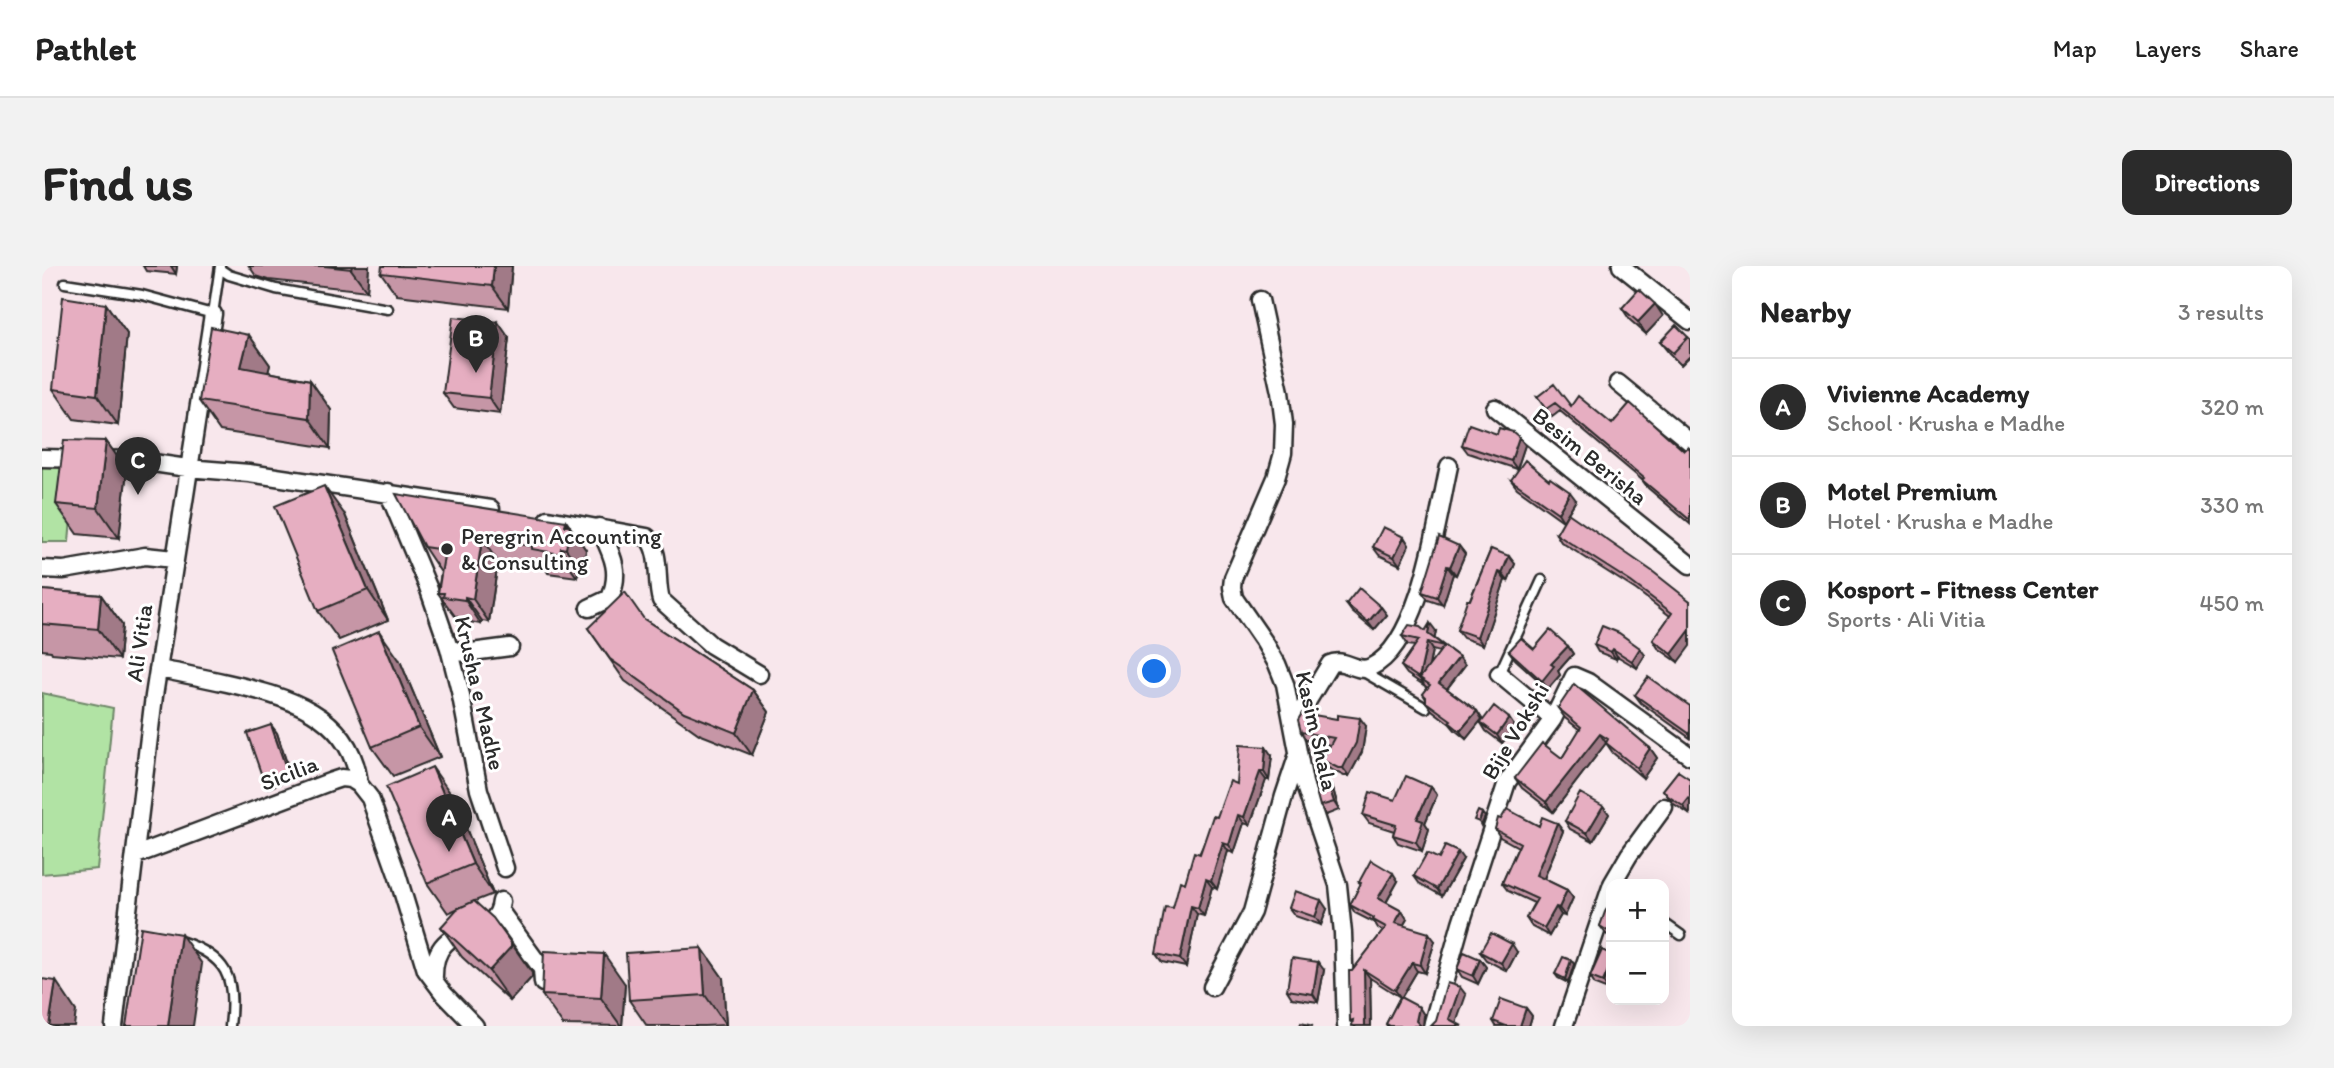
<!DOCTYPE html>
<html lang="en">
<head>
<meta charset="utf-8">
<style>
	:root { --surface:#fff; --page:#f2f2f2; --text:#222; --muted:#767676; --line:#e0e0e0; --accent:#2b2b2b }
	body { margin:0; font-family:Itim,sans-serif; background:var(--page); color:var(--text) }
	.controls { position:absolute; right:21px; bottom:21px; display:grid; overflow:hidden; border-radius:14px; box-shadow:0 7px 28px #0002 }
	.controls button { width:63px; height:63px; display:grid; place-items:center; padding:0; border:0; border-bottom:2px solid var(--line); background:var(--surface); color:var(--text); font:35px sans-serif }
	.you { position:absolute; left:1113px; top:406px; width:24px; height:24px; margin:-18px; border:5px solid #fff; border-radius:50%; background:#1a73e8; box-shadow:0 0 0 10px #1a73e833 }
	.badge { display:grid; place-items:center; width:46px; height:46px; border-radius:50%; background:var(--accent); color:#fff; font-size:23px; font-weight:700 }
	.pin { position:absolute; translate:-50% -58px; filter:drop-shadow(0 2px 4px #0008) }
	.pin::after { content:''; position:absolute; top:37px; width:24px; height:21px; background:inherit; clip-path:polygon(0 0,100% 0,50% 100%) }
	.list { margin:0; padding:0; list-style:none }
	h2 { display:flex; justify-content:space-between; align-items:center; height:91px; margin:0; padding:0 28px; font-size:30px }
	h2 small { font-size:23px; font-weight:400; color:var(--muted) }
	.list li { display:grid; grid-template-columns:46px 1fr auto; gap:21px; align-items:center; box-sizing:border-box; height:98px; padding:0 28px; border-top:2px solid var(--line) }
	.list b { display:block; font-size:26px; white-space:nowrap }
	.list p { margin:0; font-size:23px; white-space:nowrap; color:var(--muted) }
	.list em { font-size:23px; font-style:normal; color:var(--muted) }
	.map { position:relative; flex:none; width:1648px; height:760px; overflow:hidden; border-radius:14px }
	header { display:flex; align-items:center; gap:42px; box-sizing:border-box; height:98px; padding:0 35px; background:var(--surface); border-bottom:2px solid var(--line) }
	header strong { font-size:33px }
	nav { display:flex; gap:38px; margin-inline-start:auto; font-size:24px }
	.intro { display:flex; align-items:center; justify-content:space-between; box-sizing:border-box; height:168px; padding:0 42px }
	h1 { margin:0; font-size:49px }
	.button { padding:18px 32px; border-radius:14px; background:var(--accent); color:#fff; font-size:24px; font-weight:700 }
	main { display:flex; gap:42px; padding:0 42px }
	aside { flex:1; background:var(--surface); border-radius:14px; box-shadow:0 7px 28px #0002 }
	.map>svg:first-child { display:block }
	.green { fill:#b1e3a4; stroke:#6e8768; stroke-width:2 }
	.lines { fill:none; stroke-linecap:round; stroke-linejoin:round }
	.service-casing { stroke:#2b2b2b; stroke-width:13 }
	.minor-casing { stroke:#2b2b2b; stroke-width:21 }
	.service { stroke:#fff; stroke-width:8 }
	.minor { stroke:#fff; stroke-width:16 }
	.wall { fill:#c696a6; stroke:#2b2b2b; stroke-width:2; fill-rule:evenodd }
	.shaded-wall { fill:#a17a87; stroke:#2b2b2b; stroke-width:2 }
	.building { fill:#e6aec1; stroke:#2b2b2b; stroke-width:2 }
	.poi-dot { fill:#2b2b2b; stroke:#fff; stroke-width:2.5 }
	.labels { text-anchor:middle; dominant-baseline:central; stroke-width:6; stroke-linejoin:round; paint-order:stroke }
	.street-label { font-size:23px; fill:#2b2b2b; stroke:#fff }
	.poi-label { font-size:23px; fill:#2b2b2b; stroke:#fff; text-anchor:start }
</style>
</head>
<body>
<header>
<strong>Pathlet</strong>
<nav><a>Map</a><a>Layers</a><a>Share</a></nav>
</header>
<div class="intro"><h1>Find us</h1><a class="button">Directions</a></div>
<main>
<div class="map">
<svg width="1648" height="760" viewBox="0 0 1648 760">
	<rect width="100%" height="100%" fill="#f8e7ec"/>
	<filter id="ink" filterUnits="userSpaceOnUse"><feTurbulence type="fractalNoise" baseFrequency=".0143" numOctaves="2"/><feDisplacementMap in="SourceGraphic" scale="14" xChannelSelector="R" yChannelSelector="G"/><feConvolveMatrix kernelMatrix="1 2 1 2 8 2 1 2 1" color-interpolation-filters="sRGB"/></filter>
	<g filter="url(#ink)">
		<path class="green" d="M34 194 27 276H0V198Z
			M0 427 71 442 55 603 0 608Z"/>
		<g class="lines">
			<defs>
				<path id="service" d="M178 3 187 9 234 23 346 43
					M23 17 100 29 171 48 178 0
					M1320 405 1384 442
					M1457 408 1500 314
					M1622 657 1639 669
					M138 675C185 690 194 711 188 760"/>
				<path id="minor" d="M1579 0 1648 55
					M1218 34 1238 126 1242 158 1241 187 1234 212 1191 312 1190 321 1192 332 1223 377 1235 398 1243 418 1262 517 1296 619 1301 667 1304 760
					M1576 117 1648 176
					M1453 142 1648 299
					M0 192 91 194 145 202 207 207 449 243
					M346 226 386 321 407 382 418 425 437 524 463 602
					M506 253 605 271C620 287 613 315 619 334L669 379 717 408
					M0 303 22 304 103 290 132 293
					M547 342 568 332C580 304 569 287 557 261
					M407 382 422 387 468 381
					M116 403C139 407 162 412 185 417 243 430 310 448 317 518
					M1457 408 1511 453
					M1251 459 1288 398C1302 391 1314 408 1329 401 1379 378 1396 249 1407 200
					M94 589 290 515 299 512 309 513 317 518 328 532 355 608 384 704 402 728 433 760
					M1570 618 1587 589 1622 541
					M458 645 500 703 501 717
					M392 715C389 647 455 680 459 635
					M1170 721 1210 646 1242 530 1255 491
					M72 760 112 430 171 48
					M1390 760 1419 657 1465 516 1511 453 1532 410 1546 416 1648 490
					M1522 760 1569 621"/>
			</defs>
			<use href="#service" class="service-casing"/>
			<use href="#minor" class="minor-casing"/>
			<use href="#service" class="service"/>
			<use href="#minor" class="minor"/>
		</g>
		<path class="wall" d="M101 0H135L134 8 104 5Z
			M207 0H327L325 25 227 14 214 10Z
			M470 0 466 42 355 29 339 7Z
			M64 38 85 68 76 159 32 153 11 123Z
			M1580 42 1621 50 1604 68 1588 54Z
			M207 69 228 99 226 106 268 114 289 144 288 182 178 165 157 135Z
			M1646 71 1648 73V90L1639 99 1627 87 1618 76Z
			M467 72 458 148 412 142 401 127Z
			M1495 131 1529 140 1570 158 1642 185 1648 183V258L1606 222 1600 214 1518 145 1510 151Z
			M1455 168 1477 171 1483 179 1475 203 1426 187 1420 179Z
			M64 175 85 204 77 272 35 268 14 238Z
			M1469 214 1534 234 1521 255 1475 222Z
			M303 249 346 354 297 374 276 345Z
			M524 255 544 284 541 307 536 306 535 311 506 307 504 303 456 296 447 356 440 355 439 358 417 354 415 350H413L396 327 399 305H398L382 281Z
			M1514 268 1648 335 1636 396 1616 382 1611 374 1628 350 1594 324 1519 276Z
			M1362 271 1367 279 1358 299 1337 289 1331 281Z
			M1417 280 1423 288 1414 309 1411 308 1401 339 1386 334 1380 326Z
			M1449 283 1473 298 1466 315 1463 314 1441 379 1421 372 1415 364Z
			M0 324 59 329 80 359 77 393 10 387 9 385 0 384Z
			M1304 338 1339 341 1345 349 1332 364 1310 346Z
			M602 353 711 424 727 446 710 489 657 468 583 415 546 362Z
			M1383 365H1394L1392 372 1417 391 1423 399 1405 423 1435 445 1440 453 1424 473 1413 464 1408 458 1390 444 1384 436V433L1381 428 1386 422 1365 408 1359 400 1373 380 1366 379 1360 370ZM1390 384 1398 386 1387 400Z
			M1552 379 1603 389 1595 402 1575 390 1574 393 1556 386Z
			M1526 380 1531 388 1516 405 1518 409 1506 423 1473 393 1467 385Z
			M358 395 398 491 351 510 330 481Z
			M1593 429 1648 440V472L1599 437Z
			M1516 442 1608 482 1615 492 1601 512 1571 487 1564 477 1511 546 1480 522 1473 512 1520 492 1538 464 1523 452Z
			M1439 457 1473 461 1460 477 1444 465Z
			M229 459 235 467 250 513 226 522 221 513Z
			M1324 460 1320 486 1307 510H1302L1286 502 1280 494 1288 479 1264 474 1259 466Z
			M1230 490 1227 514H1224L1208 559 1202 557 1192 587 1186 585 1175 623 1170 621 1162 650 1155 648 1144 701 1120 696 1114 688 1131 642 1175 551 1195 518Z
			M1636 505 1647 548 1632 538 1621 524Z
			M1389 521 1395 529 1383 557 1387 563 1380 585 1356 577 1351 569 1352 565 1327 557 1321 549 1353 534Z
			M1291 523 1297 544 1284 549 1278 540Z
			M411 531 451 628 433 635 490 707V711L468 735 420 691 399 661 421 640 406 647 385 617Z
			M1561 540 1567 548 1551 575 1528 563 1523 555Z
			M1459 553 1521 565 1502 613 1525 624 1531 632 1523 650 1519 649 1507 670 1490 661 1484 652 1492 637 1466 625 1460 617 1476 581 1458 571 1453 563Z
			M1397 593H1421L1400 630 1377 617 1372 610Z
			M1356 615 1344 637 1365 653 1361 660 1393 675 1383 707 1375 705 1359 732 1382 749 1381 760H1345L1344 758 1358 731 1328 712 1329 760H1310V757L1308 755 1310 705 1341 665 1336 662 1333 657 1313 647 1308 639 1319 618 1317 616Z
			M1569 636V671L1564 668 1558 660Z
			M1247 642 1285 643 1279 659 1253 650Z
			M660 682 681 712 684 759 662 760H605L587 734Z
			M1560 684 1566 724 1553 719 1548 711Z
			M1438 686H1475L1465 705 1444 694Z
			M1438 693 1444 701 1436 718 1420 711 1415 703Z
			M1529 694 1532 698 1526 717 1516 712 1513 708Z
			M1282 704 1276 736 1250 732 1245 724Z
			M583 718 580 760 521 759 500 729Z
			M1484 742 1490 750 1487 760H1454L1451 755Z"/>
		<path class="shaded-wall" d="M129 0H135L134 8Z
			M310 0H327L325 25 309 3Z
			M452 0H470L466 42 450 20Z
			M64 38 85 68 76 159 55 129Z
			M1613 38 1621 50 1604 68 1596 56Z
			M456 56 467 72 458 148 447 132Z
			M207 69 228 99 220 131 199 101Z
			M268 114 289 144 288 182 267 152Z
			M1477 171 1483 179 1475 203 1469 195Z
			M64 175 85 204 77 272 56 242Z
			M282 220 303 249 346 354 326 324Z
			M1528 226 1534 234 1521 255 1516 247Z
			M524 255 544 284 541 307 524 283Z
			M1362 271 1367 279 1358 299 1352 291Z
			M440 273 456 296 447 356 431 333Z
			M1417 280 1423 288 1414 309 1408 301Z
			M519 282 536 306 535 311 518 288Z
			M1467 290 1473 298 1466 315 1460 307Z
			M1405 300 1411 308 1401 339 1395 331Z
			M1457 306 1463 314 1441 379 1435 371Z
			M59 329 80 359 77 393 56 363Z
			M423 331 440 355 439 358 423 334Z
			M1339 341 1345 349 1332 364 1326 356Z
			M1388 357 1394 365 1392 376 1386 368Z
			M1648 364V380L1636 396 1630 388Z
			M337 365 358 395 398 491 377 461Z
			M1385 376 1390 384 1384 416 1378 412 1383 420 1377 412Z
			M1526 380 1531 388 1516 405 1518 409 1506 423 1500 415 1509 398Z
			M1598 382 1603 389 1595 402 1590 395Z
			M1571 383 1575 390 1574 393 1569 386Z
			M1417 391 1423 399 1403 425 1397 417Z
			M711 424 727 446 710 489 694 467Z
			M1435 445 1440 453 1424 473 1418 465Z
			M1318 452 1324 460 1320 486 1307 510 1301 502Z
			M1467 452 1473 461 1460 477 1455 469Z
			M229 459 235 467 250 513 245 505Z
			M1558 468 1564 477 1511 546 1504 536Z
			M1224 481 1230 490 1227 514 1222 506Z
			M1608 482 1615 492 1601 512 1595 502Z
			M390 501 411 531 451 628 431 598Z
			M1218 506 1224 514 1208 559 1202 551Z
			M1285 515 1291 523 1297 544 1292 536Z
			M1389 521 1395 529 1383 557 1387 563 1380 585 1374 576 1375 553Z
			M1648 531V547L1647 548 1641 540Z
			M1561 540 1567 548 1551 575 1545 567Z
			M1440 547 1443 551 1439 560 1437 556Z
			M1196 549 1202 557 1192 587 1187 579Z
			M1515 557 1521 565 1500 617 1494 609Z
			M1181 577 1186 585 1175 623 1169 615Z
			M1416 586 1421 593 1400 630 1395 623Z
			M1351 607 1356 615 1342 640 1336 632Z
			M1164 613 1170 621 1162 650 1156 642Z
			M1525 624 1531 632 1523 650 1517 642Z
			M1279 634 1285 643 1279 659 1273 651Z
			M1149 640 1155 648 1144 701 1138 693Z
			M1514 641 1519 649 1507 670 1502 662Z
			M1360 645 1365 653 1358 665 1353 657Z
			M1387 667 1393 675 1383 707 1378 699Z
			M139 668 160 698 151 760H126Z
			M469 677 490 707V711L468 735 447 705Z
			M1470 678 1475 686 1465 705 1459 697Z
			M660 682 681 712 684 759 663 729Z
			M562 688 583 718 580 760H579L559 732Z
			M1438 693 1444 701 1436 718 1431 710Z
			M1529 694 1532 698 1526 717 1523 713Z
			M1276 696 1282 704 1276 736 1271 728Z
			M1370 697 1375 705 1359 732 1353 724Z
			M1569 697V718L1566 724 1561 716Z
			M1322 704 1328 712 1329 760H1323Z
			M14 715 34 745 32 760H7Z
			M1418 721 1424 729 1413 760 1407 753Z
			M1377 741 1382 749 1381 760H1378L1374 755Z
			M1484 742 1490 750 1487 760H1478Z"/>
		<path class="building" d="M282 0H310L309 3Z
			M340 0H452L450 20 339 7Z
			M1597 23 1613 38 1596 56 1580 42Z
			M21 31 64 38 55 129 11 123Z
			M411 51 456 56 447 132 401 127Z
			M1634 59 1646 71 1631 87 1618 76Z
			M169 61 207 69 199 101 268 114 267 152 157 135Z
			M1512 118 1529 140 1536 130 1570 158 1588 137 1642 185 1646 181 1648 183V254L1600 214 1602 212 1513 137 1504 143 1495 131Z
			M1427 158 1455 168 1457 162 1471 166 1477 171 1469 195 1420 179Z
			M22 174 64 175 56 242 14 238Z
			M1483 194 1507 214 1508 212 1528 226 1516 247 1469 214Z
			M282 220 326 324 276 345 233 240Z
			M354 228 524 255 523 260H528L524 283 519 282 518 288 490 283V280L440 273 431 333 423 331V334L401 331 402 327H396L403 284 382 281Z
			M1526 247 1610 305 1648 335V364L1630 388 1611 374 1630 347 1589 316 1514 268Z
			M1341 261 1362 271 1352 291 1331 281Z
			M1397 271 1417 280 1408 301 1405 300 1395 331 1380 326Z
			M1449 283 1467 290 1460 307 1457 306 1435 371 1415 364 1425 334H1428Z
			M1317 322 1339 341 1326 356 1304 338Z
			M0 324 59 329 56 363 0 358Z
			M583 326 602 353 711 424 694 467 642 446 568 393 546 362Z
			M1388 357 1386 368 1402 380 1385 376 1377 412 1359 400 1377 374 1360 370 1367 359 1378 361 1383 365Z
			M1560 360 1577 367 1598 382 1590 395 1571 383 1569 386 1552 379Z
			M1508 364 1526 380 1509 398 1512 400 1500 415 1467 385 1479 372 1492 383Z
			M337 365 377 461 330 481 290 385Z
			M1402 380 1417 391 1397 417 1435 445 1418 465 1407 456 1409 454 1384 436V431L1381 428 1388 419 1378 412Z
			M1606 411 1648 440V468L1593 429Z
			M1532 418 1608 482 1595 502 1564 477 1566 473 1558 468 1504 536 1473 512 1500 477 1520 492 1539 461 1516 442Z
			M1452 440 1467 452 1455 469 1439 457Z
			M1260 447 1295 453V449L1318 452 1314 477 1301 502H1296L1280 494 1292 472 1259 466 1256 454Z
			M229 459 245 505 221 513 205 467Z
			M1198 479 1224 481 1222 506H1218L1202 551 1196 549 1187 579 1181 577 1169 615 1164 613 1156 642 1149 640 1138 693 1114 688 1123 641 1131 642 1138 615 1143 617 1152 586 1158 588 1171 550 1175 551 1188 515 1195 518Z
			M390 501 431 598 385 617 344 521Z
			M1636 505 1648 513V531L1641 540 1626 530 1621 524Z
			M1364 510 1389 521 1375 553 1381 555 1374 576 1351 569 1354 559 1321 549 1328 526 1353 534Z
			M1285 515 1292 536 1278 540 1272 518Z
			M1538 527 1561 540 1545 567 1523 555Z
			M1465 543 1497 560 1500 551 1515 557 1494 609 1525 624 1517 642 1514 641 1502 662 1484 652 1495 633 1460 617 1478 577 1453 563 1456 552 1459 553Z
			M1436 545 1440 547 1437 556 1432 554Z
			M1403 580 1416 586 1395 623 1372 610 1385 587 1397 593Z
			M1329 594 1351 607 1336 632 1360 645 1353 657 1387 667 1378 699 1370 697 1353 724 1322 704 1323 760H1310L1311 754 1308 755 1307 705H1310L1344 661 1331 654 1332 652 1308 639 1319 617 1317 616Z
			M1253 625 1279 634 1273 651 1247 642Z
			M432 635 451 652 469 677V681L447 705 399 661 415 643Z
			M1569 636V667L1558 660 1563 646Z
			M99 661 139 668 126 760H84Z
			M1449 667 1470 678 1459 697 1438 686Z
			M660 682 663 729 587 734 584 687Z
			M1560 684 1569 688V697L1561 716 1548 711Z
			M502 685 562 688 559 732 500 729Z
			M1422 686 1438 693 1431 710 1415 703Z
			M1521 691 1529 694 1523 713 1513 708Z
			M1250 692 1276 696 1271 728 1245 724Z
			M0 713 14 715 7 760H0Z
			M1405 717 1418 721 1407 753 1420 760H1389L1394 755Z
			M1358 731 1377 741 1374 755 1379 760H1348L1344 758Z
			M1459 733 1484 742 1478 760H1464L1451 755Z
			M1259 757 1271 760H1258Z"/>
	</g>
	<circle class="poi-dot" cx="405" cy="283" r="7"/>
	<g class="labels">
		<g class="street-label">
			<text transform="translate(1548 190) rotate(39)">Besim Berisha</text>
			<text transform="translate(97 377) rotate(-82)">Ali Vitia</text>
			<text transform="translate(438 427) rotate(77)">Krusha e Madhe</text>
			<text transform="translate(1275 465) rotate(77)">Kasim Shala</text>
			<text transform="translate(1473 465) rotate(-59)">Bije Vokshi</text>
			<text transform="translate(247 507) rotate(-21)">Sicilia</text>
		</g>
		<g class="poi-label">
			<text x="419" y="270">Peregrin Accounting<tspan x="419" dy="26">&amp; Consulting</tspan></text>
		</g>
	</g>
</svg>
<div class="controls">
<button>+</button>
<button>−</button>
</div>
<div class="you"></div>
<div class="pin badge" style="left:407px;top:586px">A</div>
<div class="pin badge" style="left:434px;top:107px">B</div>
<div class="pin badge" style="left:96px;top:229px">C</div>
</div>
<aside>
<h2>Nearby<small>3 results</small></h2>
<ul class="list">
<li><span class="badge">A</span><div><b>Vivienne Academy</b><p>School · Krusha e Madhe</p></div><em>320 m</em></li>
<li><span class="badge">B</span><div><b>Motel Premium</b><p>Hotel · Krusha e Madhe</p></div><em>330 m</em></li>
<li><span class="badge">C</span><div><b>Kosport - Fitness Center</b><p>Sports · Ali Vitia</p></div><em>450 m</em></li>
</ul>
</aside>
</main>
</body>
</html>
